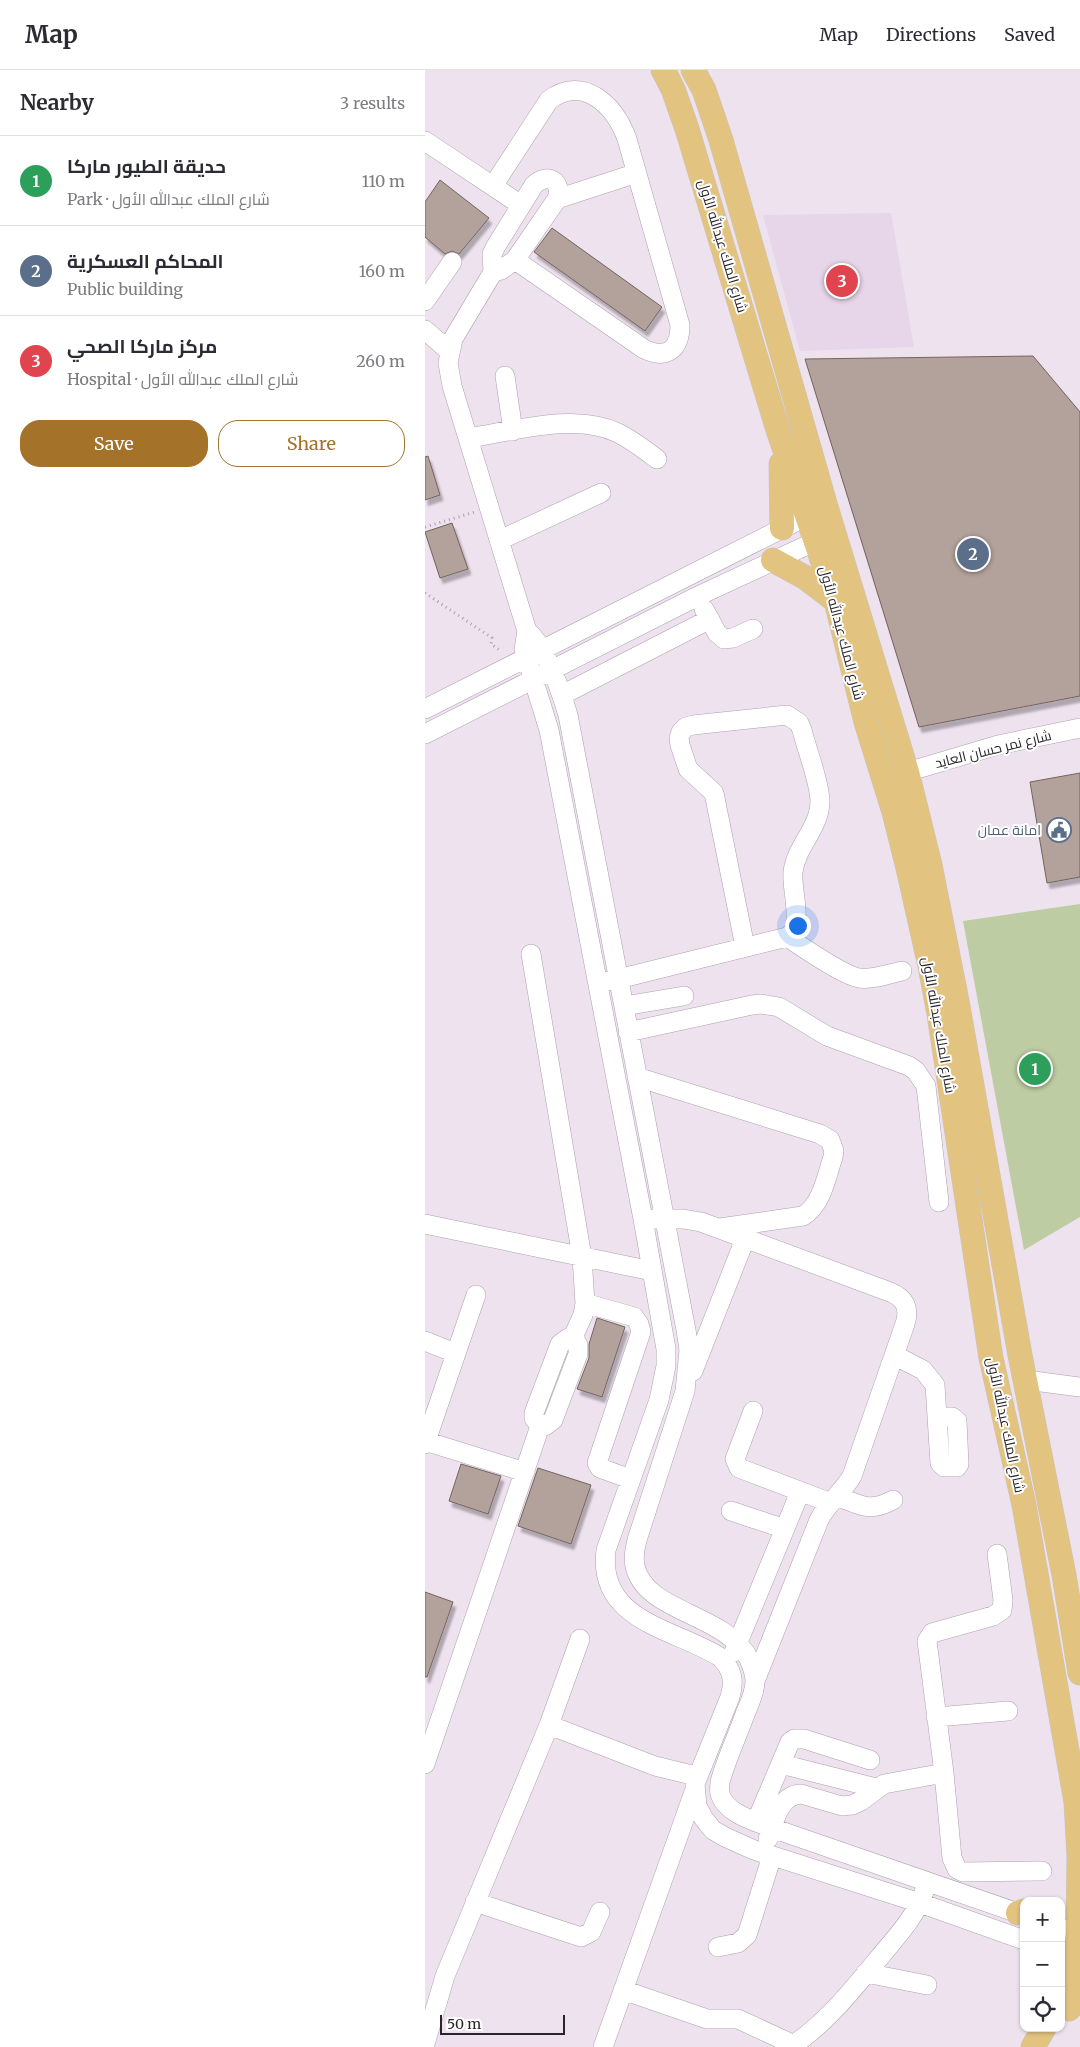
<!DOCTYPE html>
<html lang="en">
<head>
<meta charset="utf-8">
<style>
	:root { --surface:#fff; --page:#f7f7f7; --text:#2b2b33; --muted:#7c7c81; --line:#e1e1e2; --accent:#a47228 }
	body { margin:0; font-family:Merriweather,Cairo,serif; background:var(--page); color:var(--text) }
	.controls { position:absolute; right:15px; bottom:15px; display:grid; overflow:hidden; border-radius:10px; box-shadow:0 1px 4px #0004 }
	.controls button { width:45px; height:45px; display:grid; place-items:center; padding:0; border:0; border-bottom:1px solid var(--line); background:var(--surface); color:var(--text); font:25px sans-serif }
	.scale { position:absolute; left:15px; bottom:12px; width:125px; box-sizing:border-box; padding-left:5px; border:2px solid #29252a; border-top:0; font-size:14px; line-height:18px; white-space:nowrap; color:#29252a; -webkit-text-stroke:4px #fff; paint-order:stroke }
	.you { position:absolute; left:372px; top:855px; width:18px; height:18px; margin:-12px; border:4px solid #fff; border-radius:50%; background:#1a73e8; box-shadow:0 0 0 8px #1a73e833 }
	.badge { display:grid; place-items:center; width:32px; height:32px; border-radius:50%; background:var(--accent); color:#fff; font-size:16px; font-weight:700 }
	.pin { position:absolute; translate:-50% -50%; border:2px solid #fff; box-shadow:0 1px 5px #0006 }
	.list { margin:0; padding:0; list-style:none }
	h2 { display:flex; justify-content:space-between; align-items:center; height:65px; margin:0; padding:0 20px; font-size:21px }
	h2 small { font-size:16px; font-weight:400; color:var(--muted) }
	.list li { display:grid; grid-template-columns:32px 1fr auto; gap:15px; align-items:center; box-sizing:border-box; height:90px; padding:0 20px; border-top:1px solid var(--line) }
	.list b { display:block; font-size:19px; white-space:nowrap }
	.list p { margin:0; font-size:16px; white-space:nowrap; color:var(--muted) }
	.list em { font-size:16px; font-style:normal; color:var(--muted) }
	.actions { display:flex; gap:10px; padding:15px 20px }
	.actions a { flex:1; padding:11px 0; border:1px solid var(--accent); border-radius:20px; text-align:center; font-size:18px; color:var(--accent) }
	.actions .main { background:var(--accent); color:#fff }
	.icon { flex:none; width:28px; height:28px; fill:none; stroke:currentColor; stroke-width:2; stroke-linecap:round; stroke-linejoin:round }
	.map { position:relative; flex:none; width:655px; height:1977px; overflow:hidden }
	header { display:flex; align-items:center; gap:30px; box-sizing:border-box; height:70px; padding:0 25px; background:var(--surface); border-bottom:1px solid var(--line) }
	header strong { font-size:24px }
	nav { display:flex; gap:28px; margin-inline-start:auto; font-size:18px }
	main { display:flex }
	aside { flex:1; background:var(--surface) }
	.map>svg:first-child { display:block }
	.built { fill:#e7d5e9 }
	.green { fill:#bdcca2 }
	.building { fill:#b3a29c; stroke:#74645f; filter:url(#shadow) }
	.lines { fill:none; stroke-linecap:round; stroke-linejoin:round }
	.minor-casing { stroke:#aca1ad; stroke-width:20 }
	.major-casing { stroke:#c7c6c8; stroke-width:25 }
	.path { stroke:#a9a0aa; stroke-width:3; stroke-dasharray:1 4; stroke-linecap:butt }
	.minor { stroke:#fff; stroke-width:19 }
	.major { stroke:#e2c37f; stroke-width:24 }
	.labels { text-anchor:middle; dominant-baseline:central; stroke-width:4; stroke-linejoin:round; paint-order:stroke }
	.street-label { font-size:14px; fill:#29252a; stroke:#fff }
	.service-label { font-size:14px; fill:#4e5e75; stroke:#fff; text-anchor:end }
</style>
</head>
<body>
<header>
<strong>Map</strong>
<nav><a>Map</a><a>Directions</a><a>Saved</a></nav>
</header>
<main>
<aside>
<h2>Nearby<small>3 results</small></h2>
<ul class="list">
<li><span class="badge" style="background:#2e9e5b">1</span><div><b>حديقة الطيور ماركا</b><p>Park · شارع الملك عبدالله الأول</p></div><em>110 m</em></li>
<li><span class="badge" style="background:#5c6f8a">2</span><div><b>المحاكم العسكرية</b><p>Public building</p></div><em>160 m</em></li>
<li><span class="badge" style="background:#e0444e">3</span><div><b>مركز ماركا الصحي</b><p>Hospital · شارع الملك عبدالله الأول</p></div><em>260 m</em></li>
</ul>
<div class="actions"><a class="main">Save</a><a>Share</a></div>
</aside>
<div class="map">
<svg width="655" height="1977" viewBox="0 0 655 1977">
	<defs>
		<filter id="shadow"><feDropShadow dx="3" dy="5.5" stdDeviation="1" flood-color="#0004"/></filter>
	</defs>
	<rect width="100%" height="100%" fill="#eee2ef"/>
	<path class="built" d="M466 143 489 277 375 281 338 145Z"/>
	<path class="green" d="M655 834V1147L599 1180 538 851Z"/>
	<path class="building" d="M15 110 64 148 34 184 27 181 20 184 0 167V132Z
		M127 158 237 237 220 261 109 182Z
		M608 286 655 342V626L494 657 380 289Z
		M3 386 15 425 0 430V387Z
		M27 453 43 499 15 508 0 462Z
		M655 703V807L622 813 605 712Z
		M172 1248 200 1257 177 1327 152 1319 164 1288V1274Z
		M36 1394 76 1406 63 1444 24 1431Z
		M113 1398 166 1415 146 1474 93 1456Z
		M0 1522 28 1532 2 1607H0Z"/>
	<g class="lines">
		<defs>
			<path id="minor" d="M0 71 96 135
				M68 116 124 30C159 4 190 36 202 69L255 255C255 279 242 290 219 279L90 190
				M132 129 212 103
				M68 202 76 200 90 190 132 129C138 111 122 102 109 115L71 176 67 184 68 202 28 269 23 293 27 316 102 561C121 576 136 622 143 645L261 1260 264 1280 260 1321 212 1470C210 1478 208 1487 210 1496 220 1543 301 1543 324 1589 327 1596 330 1604 330 1611 330 1624 323 1636 319 1647 311 1669 301 1690 295 1712 295 1715 294 1720 295 1724 301 1744 330 1751 347 1758L599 1845
				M0 231 27 192
				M0 260 24 281
				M80 306 88 361
				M44 368C89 361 151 342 193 363 207 370 220 380 232 389
				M75 470 176 423
				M279 539 292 563 299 569 308 568 328 559
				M102 561 99 579 124 660 218 1149 241 1279V1296L234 1330 181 1480C172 1551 248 1558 295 1587 307 1599 310 1610 305 1627L270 1714 272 1736 279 1749 288 1760 300 1767 329 1780 495 1833 599 1870
				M137 625 285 549
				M0 639 382 446
				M0 664 273 526 391 471
				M482 702 573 675 655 658
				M362 867C378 877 417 905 434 908 448 910 463 904 477 901
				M106 884 157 1187 160 1233 158 1245 148 1267 143 1268 135 1274 109 1343V1348L115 1356
				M182 911 193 909 362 867C380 859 366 820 368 802 371 776 395 758 395 731 394 709 382 681 377 660L374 653 362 645 268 655 261 657 256 662 254 668 255 675 263 699 289 723 320 877
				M199 936 259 926
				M203 962 327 935 336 934 354 937 402 966 484 996 491 1001 501 1016 514 1132
				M212 1007 395 1064 405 1070 409 1081 408 1087C401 1108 397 1134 378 1146L295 1158
				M229 1149H258L276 1152 465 1222C480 1228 485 1238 480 1254L427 1406C418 1422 402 1433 394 1450L330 1611
				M0 1154 227 1201
				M160 1233 209 1247 214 1254 216 1262 172 1393 175 1398 205 1409
				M0 1271 30 1283
				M469 1285 498 1300 510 1315 515 1393 519 1397H532L534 1394 532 1351 527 1347H514
				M268 1301 320 1169
				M601 1310 655 1317
				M328 1341 310 1389 314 1398 406 1433
				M115 1356H120L128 1350 153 1284V1275L148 1267
				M0 1371 100 1402
				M0 1374 51 1225
				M412 1426C435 1435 444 1443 468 1430
				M306 1441 360 1459
				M572 1484 578 1530 577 1540 568 1546 507 1563 502 1571 519 1703 527 1788 532 1799 538 1802 617 1801
				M309 1582 375 1422
				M511 1647 583 1641
				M124 1655 230 1696 271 1706
				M0 1694 115 1356
				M356 1694 451 1718
				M331 1752 365 1672 369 1669H379L445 1690
				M343 1769C349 1752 354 1725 376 1724L417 1736 427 1735 436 1731 459 1714 519 1703
				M50 1832 156 1867 166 1862 175 1842
				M636 1858 653 1865
				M293 1877 313 1873 322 1865 347 1786
				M441 1903 502 1915
				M198 1920 282 1949H313L369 1975
				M0 1974 20 1906 124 1655 155 1569
				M178 1977 269 1722
				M365 1977C401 1954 427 1920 454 1888 471 1867 490 1848 499 1822"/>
			<path id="major" d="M238 0 248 19 262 59 353 360 411 531 441 652 469 742 483 798 505 896 514 944 566 1288 599 1435 651 1732 654 1786 653 1865 647 1902 644 1939
				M268 0 279 20 296 70 401 437 482 702 505 795 532 931 595 1285 639 1505 655 1603
				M356 394 357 458
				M348 490 381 508 411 531
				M593 1843 599 1841
				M608 1977 619 1958"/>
		</defs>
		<use href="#minor" class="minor-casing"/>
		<use href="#major" class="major-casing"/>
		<path class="path" d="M0 457 50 442
			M0 523 67 568 66 574 76 581"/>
		<use href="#minor" class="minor"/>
		<use href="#major" class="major"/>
	</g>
	<defs>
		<symbol id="civic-ring" viewBox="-11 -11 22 22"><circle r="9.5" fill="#fff" stroke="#5c6f8a" stroke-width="1.5"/><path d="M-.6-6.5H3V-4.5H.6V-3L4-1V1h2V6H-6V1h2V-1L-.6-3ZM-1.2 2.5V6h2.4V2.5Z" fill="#5c6f8a"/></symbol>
	</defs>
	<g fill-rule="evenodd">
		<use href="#civic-ring" x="620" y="746" width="28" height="28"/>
	</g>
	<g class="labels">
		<g class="street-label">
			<text transform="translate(298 176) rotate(73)">شارع الملك عبدالله الأول</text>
			<text transform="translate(417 563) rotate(75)">شارع الملك عبدالله الأول</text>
			<text transform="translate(568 679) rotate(-14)">شارع نمر حسان العايد</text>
			<text transform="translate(514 955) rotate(80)">شارع الملك عبدالله الأول</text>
			<text transform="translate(581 1355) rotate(78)">شارع الملك عبدالله الأول</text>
		</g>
		<g class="service-label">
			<text x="616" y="760">امانة عمان</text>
		</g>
	</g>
</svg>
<div class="controls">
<button>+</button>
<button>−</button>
<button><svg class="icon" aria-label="locate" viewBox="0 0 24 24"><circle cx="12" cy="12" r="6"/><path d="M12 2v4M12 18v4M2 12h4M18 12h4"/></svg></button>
</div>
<div class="scale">50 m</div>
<div class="you"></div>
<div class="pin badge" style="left:610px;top:999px;background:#2e9e5b">1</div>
<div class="pin badge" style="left:548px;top:484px;background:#5c6f8a">2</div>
<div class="pin badge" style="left:417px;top:211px;background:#e0444e">3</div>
</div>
</main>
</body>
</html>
